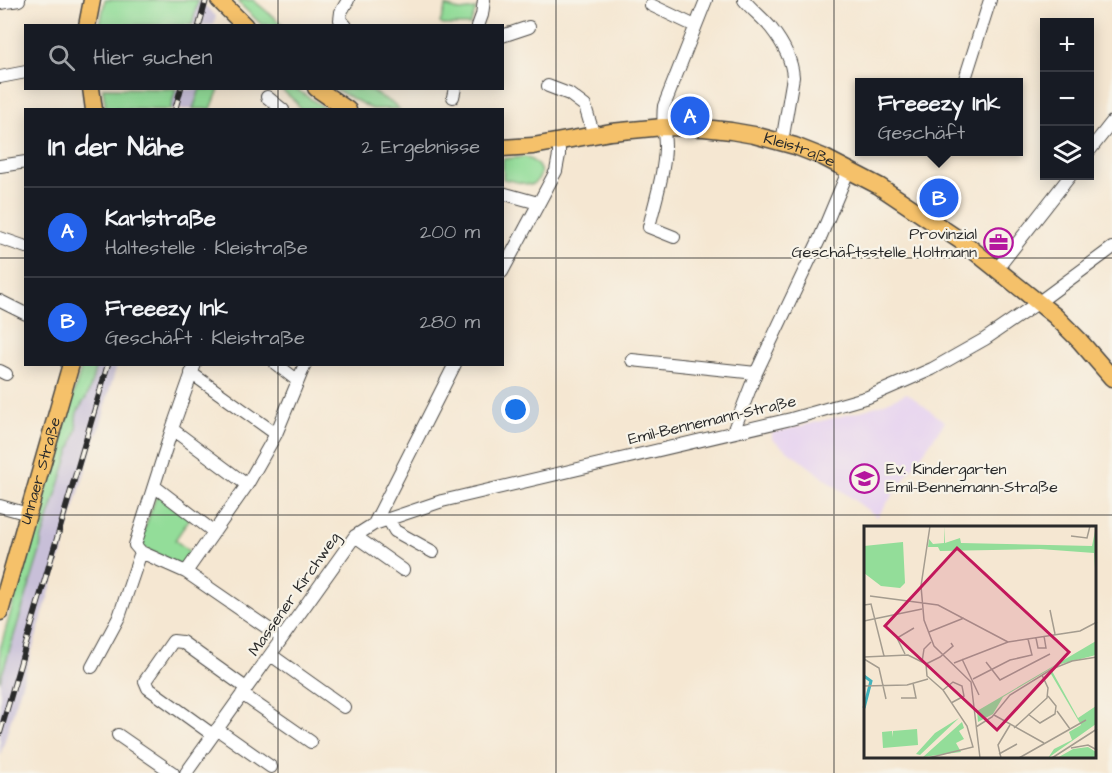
<!DOCTYPE html>
<html lang="de">
<head>
<meta charset="utf-8">
<style>
	:root { --surface:#171b24; --page:#20242c; --text:#f1f3f6; --muted:#9ea1a6; --line:#363941; --accent:#2563eb }
	body { margin:0; font-family:"Architects Daughter",sans-serif; background:var(--page); color:var(--text) }
	.controls { position:absolute; right:18px; top:18px; display:grid; overflow:hidden; border-radius:0px; box-shadow:0 3px 15px #0003 }
	.controls button { width:54px; height:54px; display:grid; place-items:center; padding:0; border:0; border-bottom:2px solid var(--line); background:var(--surface); color:var(--text); font:30px sans-serif }
	.you { position:absolute; left:516px; top:410px; width:21px; height:21px; margin:-15px; border:4px solid #fff; border-radius:50%; background:#1a73e8; box-shadow:0 0 0 9px #1a73e833 }
	.badge { display:grid; place-items:center; width:39px; height:39px; border-radius:50%; background:var(--accent); color:#fff; font-size:20px; font-weight:700 }
	.pin { position:absolute; translate:-50% -50%; border:3px solid #fff; box-shadow:0 2px 6px #0006 }
	.popup { position:absolute; left:855px; top:78px; width:168px; height:78px; box-sizing:border-box; display:grid; place-content:center; border-radius:0px; background:var(--surface); filter:drop-shadow(0 2px 4px #0005); font-size:20px; white-space:nowrap; color:var(--muted) }
	.popup b { font-size:22px; color:var(--text) }
	.popup::after { content:''; position:absolute; left:50%; top:100%; margin-left:-12px; border:12px solid transparent; border-top-color:var(--surface) }
	.list { margin:0; padding:0; list-style:none }
	h2 { display:flex; justify-content:space-between; align-items:center; height:78px; margin:0; padding:0 24px; font-size:26px }
	h2 small { font-size:20px; font-weight:400; color:var(--muted) }
	.list li { display:grid; grid-template-columns:39px 1fr auto; gap:18px; align-items:center; box-sizing:border-box; height:90px; padding:0 24px; border-top:2px solid var(--line) }
	.list b { display:block; font-size:22px; white-space:nowrap }
	.list p { margin:0; font-size:20px; white-space:nowrap; color:var(--muted) }
	.list em { font-size:20px; font-style:normal; color:var(--muted) }
	.icon { flex:none; width:33px; height:33px; fill:none; stroke:currentColor; stroke-width:2; stroke-linecap:round; stroke-linejoin:round }
	.map { position:relative; flex:none; width:1112px; height:773px; overflow:hidden }
	.search { position:absolute; background:var(--surface); box-shadow:0 3px 15px #0003; left:24px; top:24px; width:480px; height:66px; display:flex; align-items:center; gap:15px; box-sizing:border-box; padding:0 21px; border-radius:0px; color:var(--muted); font-size:22px }
	.panel { position:absolute; background:var(--surface); box-shadow:0 3px 15px #0003; left:24px; top:108px; width:480px; height:258px; border-radius:0px }
	.map>svg:first-child { display:block }
	.built { fill:#e6d2f0 }
	.industrial { fill:#c8bfd8 }
	.green { fill:#93dd99; stroke:#5f8462; stroke-width:1.5 }
	.lines { fill:none; stroke-linecap:round; stroke-linejoin:round }
	.minor-casing { stroke:#494744; stroke-width:14 }
	.major-casing { stroke:#494744; stroke-width:19 }
	.minor { stroke:#fff; stroke-width:12 }
	.major { stroke:#f5c16b; stroke-width:16 }
	.rail-casing { stroke:#2b2b2b; stroke-width:6 }
	.rail { stroke:#f7f3e8; stroke-width:4; stroke-dasharray:11; stroke-linecap:butt }
	.grid { fill:none; stroke:#2b2b2b; stroke-width:1.5; stroke-opacity:0.55 }
	.labels { text-anchor:middle; dominant-baseline:central; stroke-width:4.5; stroke-linejoin:round; paint-order:stroke }
	.street-label { font-size:16px; fill:#2b2b2b; stroke:#f7f3e8 }
	.poi-label { font-size:16px; fill:#2b2b2b; stroke:#f7f3e8; text-anchor:end }
	.inset-river { fill:none; stroke:#42b2bc; stroke-width:3 }
	.inset-road { fill:none; stroke:#a49c8f; stroke-width:1.5 }
	.view { fill:#c2185b; fill-opacity:0.15; stroke:#c2185b; stroke-width:3 }
	.inset-edge { fill:none; stroke:#2b2b2b; stroke-width:3 }
</style>
</head>
<body>
<div class="map">
<svg width="1112" height="773" viewBox="0 0 1112 773">
	<rect width="100%" height="100%" fill="#f7f3e8"/>
	<filter id="ink" filterUnits="userSpaceOnUse"><feTurbulence type="fractalNoise" baseFrequency=".0167" numOctaves="2"/><feDisplacementMap in="SourceGraphic" scale="12" xChannelSelector="R" yChannelSelector="G"/><feConvolveMatrix kernelMatrix="1 2 1 2 8 2 1 2 1" color-interpolation-filters="sRGB"/></filter>
	<filter id="wash" filterUnits="userSpaceOnUse"><feTurbulence type="fractalNoise" baseFrequency=".008" numOctaves="4" result="noise"/><feDisplacementMap in="SourceGraphic" scale="24" xChannelSelector="R" yChannelSelector="G"/><feGaussianBlur stdDeviation="1.35" result="paint"/><feColorMatrix in="noise" values="0 0 0 0 0 0 0 0 0 0 0 0 0 0 0 0 0 1.4 0 .05"/><feComposite in="paint" operator="in"/></filter>
	<g filter="url(#wash)">
		<rect width="100%" height="100%" fill="#f5e7d2"/>
		<path class="built" d="M907 393 945 422 877 517 772 439V433L854 413 880 405Z"/>
		<path class="industrial" d="M198 0 216 16 214 25 192 26Z
			M176 89H200L193 109 170 110Z
			M96 365H117L105 405 104 413 99 430 95 438 66 535 63 553 59 561 0 756V681L40 551 41 541 77 429 75 420 80 404 86 397Z"/>
		<path class="green" d="M105 0H198L192 25H100Z
			M237 0H253L283 25H262L241 5Z
			M446 6 460 11 476 9 470 25H443L440 23Z
			M103 89V88L176 89 170 110 106 109Z
			M200 89H219L211 109H193Z
			M281 89H296L326 109H300L296 102Z
			M335 89H368L394 104 399 109H372Z
			M525 157C540 163 548 175 531 185L503 179V159Z
			M82 365H96C93 375 91 389 86 398 78 410 74 413 77 429L41 541 40 551 0 681V649Z
			M157 494 190 518 175 540 190 552 182 566 143 548 140 542Z"/>
	</g>
	<g filter="url(#ink)">
		<g class="lines">
			<defs>
				<path id="minor" d="M744 0C752 10 763 18 771 28 782 42 792 60 793 77L782 142
					M0 3 19 0
					M651 5 695 26
					M346 26 340 20 341 12 348 0
					M478 26 482 15 484 0
					M502 36 529 27
					M0 77 26 72
					M964 82 990 0
					M548 86 569 94 585 106 594 136
					M267 97 283 110
					M453 97 455 88
					M1090 150 1112 122
					M0 166 26 162
					M502 193 538 203
					M674 237 649 227C655 201 664 175 665 148 665 134 662 120 664 106L706 0
					M0 238 26 247
					M997 269 1070 176
					M502 272 556 171 559 155V142
					M0 301 26 314
					M632 360 756 373
					M276 364 298 381
					M0 371 6 374
					M191 373 276 434
					M172 429 247 485
					M733 432 756 373 820 238 849 169
					M154 486 214 532
					M0 506 28 514
					M388 519 395 531 433 552
					M374 524 442 501 791 419 868 397 932 369 985 339 1039 302 1112 248
					M355 536 403 570
					M141 552 186 572
					M282 638 186 572 247 485 276 434 305 364
					M271 655 344 707
					M92 667 119 617 141 552 135 545 172 429 195 364
					M242 694 311 742
					M217 729 271 767
					M118 735 173 773
					M213 735 148 688 145 681 173 641 182 642 246 688
					M186 773 355 536 374 524 455 364"/>
				<g id="major">
					<path d="M219 0 245 26"/>
					<path d="M87 26 92 0"/>
					<path d="M91 88 94 110"/>
					<path d="M316 88 348 110"/>
					<path id="s1" d="M502 148 533 146 611 132 663 127 704 128 731 131 754 135 795 146 823 157 879 186 964 243 1055 316 1079 340 1112 378"/>
					<path id="s2" d="M0 612 71 364"/>
				</g>
			</defs>
			<use href="#minor" class="minor-casing"/>
			<use href="#major" class="major-casing"/>
			<use href="#minor" class="minor"/>
			<use href="#major" class="major"/>
			<defs>
				<path id="rail" d="M199 26 206 0
					M175 110 181 88
					M0 733 108 364"/>
			</defs>
			<use href="#rail" class="rail-casing"/>
			<use href="#rail" class="rail"/>
		</g>
	</g>
	<path class="grid" d="M278 0V26M556 0V773M834 0V773M278 88V110M0 258H26M502 258H1112M278 364V773M0 515H1112"/>
	<defs>
		<symbol id="office-ring" viewBox="-11 -11 22 22"><circle r="9.5" fill="#f7f3e8" stroke="#b5179e" stroke-width="1.5"/><path d="M-6-3h4V-5.5h4V-3h4V5H-6ZM-1-4.5V-3h2v-1.5ZM-6 0V1H6V0Z" fill="#b5179e"/></symbol>
		<symbol id="school-ring" viewBox="-11 -11 22 22"><circle r="9.5" fill="#f7f3e8" stroke="#b5179e" stroke-width="1.5"/><path d="M0-5L7-2L0 1L-7-2ZM-4 1L0 2.5L4 1V4Q0 6-4 4Z" fill="#b5179e"/></symbol>
	</defs>
	<g fill-rule="evenodd">
		<use href="#office-ring" x="982" y="226" width="33" height="33"/>
		<use href="#school-ring" x="848" y="462" width="33" height="33"/>
	</g>
	<g class="labels">
		<g class="street-label">
			<text stroke="none"><textPath href="#s1" startOffset="302">Kleistraße</textPath></text>
			<text transform="translate(712 420) rotate(-13)">Emil-Bennemann-Straße</text>
			<text stroke="none"><textPath href="#s2" startOffset="147">Unnaer Straße</textPath></text>
			<text transform="translate(294 594) rotate(-55)">Massener Kirchweg</text>
		</g>
		<g class="poi-label">
			<text x="977" y="234">Provinzial<tspan x="977" dy="18">Geschäftsstelle Holtmann</tspan></text>
			<text x="886" y="469" text-anchor="start">Ev. Kindergarten<tspan x="886" dy="18">Emil-Bennemann-Straße</tspan></text>
		</g>
	</g>
	<g transform="translate(864 526)">
		<rect width="232" height="232" fill="#f5e7d2"/>
		<path d="M81 0V17L96 12 97 17 228 20 232 0V57L230 27 176 23 76 25 74 21H64L65 13 69 18 80 17ZM39 16 41 57 36 62 17 60 0 47V20ZM232 115V129L193 139 139 171 129 188 114 196 113 185ZM188 145 214 192 232 180V198L184 232 190 223 208 214 205 206 217 199 187 148 180 151ZM95 192 56 229 52 228 71 207ZM98 196 100 202 95 205 100 213 92 217 97 226 59 231ZM53 203 54 219 19 222 18 206 28 205 29 211V205ZM224 221 232 226V232H193L209 223Z" fill="#93dd99"/>
		<path class="inset-river" d="M0 150 7 155 0 182"/>
		<path class="inset-road" d="M66 0 57 60 60 94 70 120 107 156 116 232M207 10 223 12 226 0M6 70 74 79 144 116M0 79 7 78 20 130M186 84 191 108M0 95 58 83M65 106 100 92M172 112 174 122H182L180 110M41 128 33 112 50 102M0 131 44 129 62 138M0 133 15 142 22 173M98 133 115 169M58 136 60 123 67 116M122 136 136 154 186 128M90 137 144 116 216 105 233 96M62 138 63 150 79 164 103 200 109 221 64 232M62 138 76 131 89 120 87 117M109 153 146 134 168 129 164 113M0 160 43 159 64 153M79 164 89 156 98 160 100 170 87 177M37 172H52L49 157M193 185 206 203M164 188 176 197 191 188 192 180 184 170M130 189 180 217M112 201 128 191 146 169 188 143 208 135 233 131M150 202 183 172 184 162 178 149M207 222 224 219 233 224M135 228 153 218M137 232 134 219 146 199M155 232 222 194M188 232 233 203"/>
		<path class="view" d="M93 22 205 126 133 204 21 100Z"/>
		<rect width="232" height="232" class="inset-edge"/>
	</g>
</svg>
<div class="controls">
<button>+</button>
<button>−</button>
<button><svg class="icon" aria-label="layers" viewBox="0 0 24 24"><path d="M12 4l9 5-9 5-9-5zM3 14l9 5 9-5"/></svg></button>
</div>
<div class="you"></div>
<div class="pin badge" style="left:690px;top:116px">A</div>
<div class="pin badge" style="left:939px;top:198px">B</div>
<div class="popup"><b>Freeezy Ink</b>Geschäft</div>
<div class="search"><svg class="icon" aria-label="search" viewBox="0 0 24 24"><circle cx="10" cy="10" r="6"/><path d="M15 15l6 6"/></svg>Hier suchen</div>
<section class="panel">
<h2>In der Nähe<small>2 Ergebnisse</small></h2>
<ul class="list">
<li><span class="badge">A</span><div><b>Karlstraße</b><p>Haltestelle · Kleistraße</p></div><em>200 m</em></li>
<li><span class="badge">B</span><div><b>Freeezy Ink</b><p>Geschäft · Kleistraße</p></div><em>280 m</em></li>
</ul>
</section>
</div>
</body>
</html>
